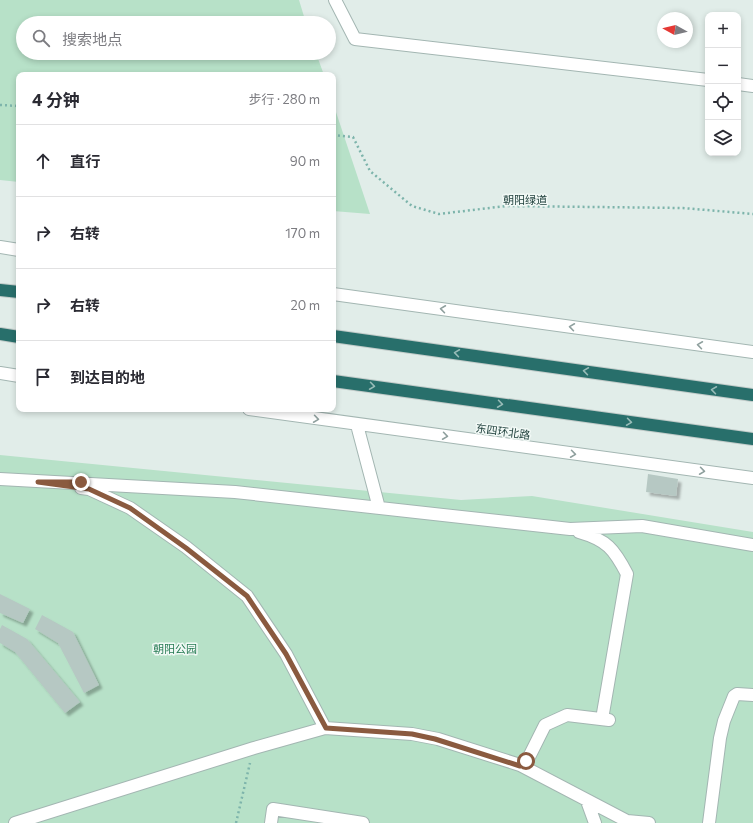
<!DOCTYPE html>
<html lang="zh">
<head>
<meta charset="utf-8">
<style>
	:root { --surface:#fff; --page:#f2f2f3; --text:#2b2b33; --muted:#7c7c81; --line:#e1e1e2 }
	body { margin:0; font-family:Commissioner,"Noto Sans SC",sans-serif; background:var(--page); color:var(--text) }
	.controls { position:absolute; right:12px; top:12px; display:grid; overflow:hidden; border-radius:8px; box-shadow:0 2px 6px #0003 }
	.controls button { width:36px; height:36px; display:grid; place-items:center; padding:0; border:0; border-bottom:1px solid var(--line); background:var(--surface); color:var(--text); font:20px sans-serif }
	.compass { position:absolute; left:657px; top:12px; width:36px; height:36px; border-radius:50%; background:var(--surface); box-shadow:0 2px 6px #0003; rotate:278deg }
	.stop { position:absolute; width:12px; height:12px; margin:-9px; border:3px solid #8a5a3f; border-radius:50%; background:#fff }
	.stop.end { background:#8a5a3f; border-color:#fff; box-shadow:0 1px 4px #0008 }
	.list { margin:0; padding:0; list-style:none }
	h2 { display:flex; justify-content:space-between; align-items:center; height:52px; margin:0; padding:0 16px; font-size:17px }
	h2 small { font-size:13px; font-weight:400; color:var(--muted) }
	.list li { display:grid; grid-template-columns:26px 1fr auto; gap:12px; align-items:center; box-sizing:border-box; height:72px; padding:0 16px; border-top:1px solid var(--line) }
	.list b { display:block; font-size:15px; white-space:nowrap }
	.list em { font-size:13px; font-style:normal; color:var(--muted) }
	.icon { flex:none; width:22px; height:22px; fill:none; stroke:currentColor; stroke-width:2; stroke-linecap:round; stroke-linejoin:round }
	.map { position:relative; flex:none; width:753px; height:823px; overflow:hidden }
	.search { position:absolute; background:var(--surface); box-shadow:0 2px 6px #0003; left:16px; top:16px; width:320px; height:44px; display:flex; align-items:center; gap:10px; box-sizing:border-box; padding:0 14px; border-radius:22px; color:var(--muted); font-size:15px }
	.panel { position:absolute; background:var(--surface); box-shadow:0 2px 6px #0003; left:16px; top:72px; width:320px; height:340px; border-radius:8px }
	.map>svg:first-child { display:block }
	.green { fill:#b7e1c8 }
	.building { fill:#b6c8c3; filter:url(#shadow) }
	.lines { fill:none; stroke-linecap:round; stroke-linejoin:round }
	.minor-casing { stroke:#a3b6b2; stroke-width:14 }
	.highway-casing { stroke:#c0cac8; stroke-width:14 }
	.path { stroke:#7db4ab; stroke-width:2.5; stroke-dasharray:2 3; stroke-linecap:butt }
	.minor { stroke:#fff; stroke-width:12 }
	.highway { stroke:#286f6b; stroke-width:12 }
	.oneway { stroke:#8fa09e }
	.oneway2 { stroke:#97bbb7 }
	.route { stroke:#8a5a3f; stroke-width:5 }
	.labels { text-anchor:middle; dominant-baseline:central; stroke-width:3; stroke-linejoin:round; paint-order:stroke }
	.street-label { font-size:11px; fill:#1f403c; stroke:#f2f9f6 }
	.park-label { font-size:11px; fill:#257b53; stroke:#f2f9f6 }
</style>
</head>
<body>
<div class="map">
<svg width="753" height="823" viewBox="0 0 753 823">
	<defs>
		<filter id="shadow"><feDropShadow dx="3.5" dy="3.5" stdDeviation="1" flood-color="#0004"/></filter>
	</defs>
	<rect width="100%" height="100%" fill="#e1ede9"/>
	<path class="green" d="M0 0H299L306 23H23V53H316L324 75H19V182L0 180Z
		M333 103 370 214 333 211Z
		M0 455 461 500 532 496 753 532V823H0Z"/>
	<path class="building" d="M648 474 678 479 676 496 646 492Z
		M0 594 30 609 23 623 0 613Z
		M42 615 73 632 99 685 84 693 58 643 35 629Z
		M2 625 27 639 80 702 65 713 15 652 0 643V629Z"/>
	<g class="lines">
		<defs>
			<path id="minor" d="M335 0 355 39 708 80
				M738 84 753 86
				M0 247 19 250
				M333 294 753 352
				M0 373 19 376
				M249 409 753 478
				M357 425 379 508
				M0 479 235 492 570 529 642 526 753 545
				M81 488 89 489 130 508 186 547 247 596 286 654 325 728
				M579 532C607 540 614 549 627 574L602 719
				M520 765 527 761 545 725 567 715 609 720
				M587 801 595 823
				M15 823 254 748 325 728 412 734 438 739 520 765 627 821 649 823
				M271 823 273 809 363 823
				M709 823 720 738 724 721 734 696 737 694 753 695"/>
			<path id="highway" d="M0 290 19 292
				M0 334 19 337
				M333 336 753 395
				M333 381 753 439"/>
		</defs>
		<use href="#minor" class="minor-casing"/>
		<use href="#highway" class="highway-casing"/>
		<path class="path" d="M0 105 19 106
			M333 135 353 137 370 171 412 206 439 214 506 206 683 208 753 214
			M236 823 250 763"/>
		<use href="#minor" class="minor"/>
		<use href="#highway" class="highway"/>
	</g>
	<defs><path id="oneway-chevron" d="M-2-3.5L2.5 0L-2 3.5" fill="none" stroke-width="1.6" stroke-linecap="round" stroke-linejoin="round"/></defs>
	<g class="oneway">
		<use href="#oneway-chevron" transform="translate(443 309) rotate(-172)"/>
		<use href="#oneway-chevron" transform="translate(572 327) rotate(-172)"/>
		<use href="#oneway-chevron" transform="translate(700 345) rotate(-172)"/>
		<use href="#oneway-chevron" transform="translate(316 419) rotate(8)"/>
		<use href="#oneway-chevron" transform="translate(445 436) rotate(8)"/>
		<use href="#oneway-chevron" transform="translate(573 454) rotate(8)"/>
		<use href="#oneway-chevron" transform="translate(702 471) rotate(8)"/>
	</g>
	<g class="oneway2">
		<use href="#oneway-chevron" transform="translate(457 353) rotate(-172)"/>
		<use href="#oneway-chevron" transform="translate(586 371) rotate(-172)"/>
		<use href="#oneway-chevron" transform="translate(372 386) rotate(8)"/>
		<use href="#oneway-chevron" transform="translate(714 390) rotate(-172)"/>
		<use href="#oneway-chevron" transform="translate(500 404) rotate(8)"/>
		<use href="#oneway-chevron" transform="translate(629 422) rotate(8)"/>
	</g>
	<g class="lines">
		<path class="route" d="M81 482H38L89 489 130 508 186 548 247 596 286 654 326 728 412 734 435 739 520 766 526 761"/>
	</g>
	<g class="labels">
		<g class="street-label">
			<text x="525" y="199">朝阳绿道</text>
			<text transform="translate(503 431) rotate(8)">东四环北路</text>
		</g>
		<g class="park-label">
			<text x="175" y="648">朝阳公园</text>
		</g>
	</g>
</svg>
<div class="controls">
<button>+</button>
<button>−</button>
<button><svg class="icon" aria-label="locate" viewBox="0 0 24 24"><circle cx="12" cy="12" r="6"/><path d="M12 2v4M12 18v4M2 12h4M18 12h4"/></svg></button>
<button><svg class="icon" aria-label="layers" viewBox="0 0 24 24"><path d="M12 4l9 5-9 5-9-5zM3 14l9 5 9-5"/></svg></button>
</div>
<svg class="compass" viewBox="-18 -18 36 36"><path d="M0-13l5 13h-10z" fill="#e53935"/><path d="M0 13l5-13h-10z" fill="#7c7c81"/></svg>
<div class="stop" style="left:526px;top:761px"></div>
<div class="stop end" style="left:81px;top:482px"></div>
<div class="search"><svg class="icon" aria-label="search" viewBox="0 0 24 24"><circle cx="10" cy="10" r="6"/><path d="M15 15l6 6"/></svg>搜索地点</div>
<section class="panel">
<h2>4 分钟<small>步行 · 280 m</small></h2>
<ul class="list">
<li><svg class="icon" aria-label="ahead" viewBox="0 0 24 24"><path d="M12 20V5M6 11l6-6 6 6"/></svg><div><b>直行</b></div><em>90 m</em></li>
<li><svg class="icon" aria-label="right" viewBox="0 0 24 24"><path d="M7 20v-9h11M14 6l5 5-5 5"/></svg><div><b>右转</b></div><em>170 m</em></li>
<li><svg class="icon" aria-label="right" viewBox="0 0 24 24"><path d="M7 20v-9h11M14 6l5 5-5 5"/></svg><div><b>右转</b></div><em>20 m</em></li>
<li><svg class="icon" aria-label="arrive" viewBox="0 0 24 24"><path d="M6 21V4h12l-3 4 3 4H6"/></svg><div><b>到达目的地</b></div></li>
</ul>
</section>
</div>
</body>
</html>
